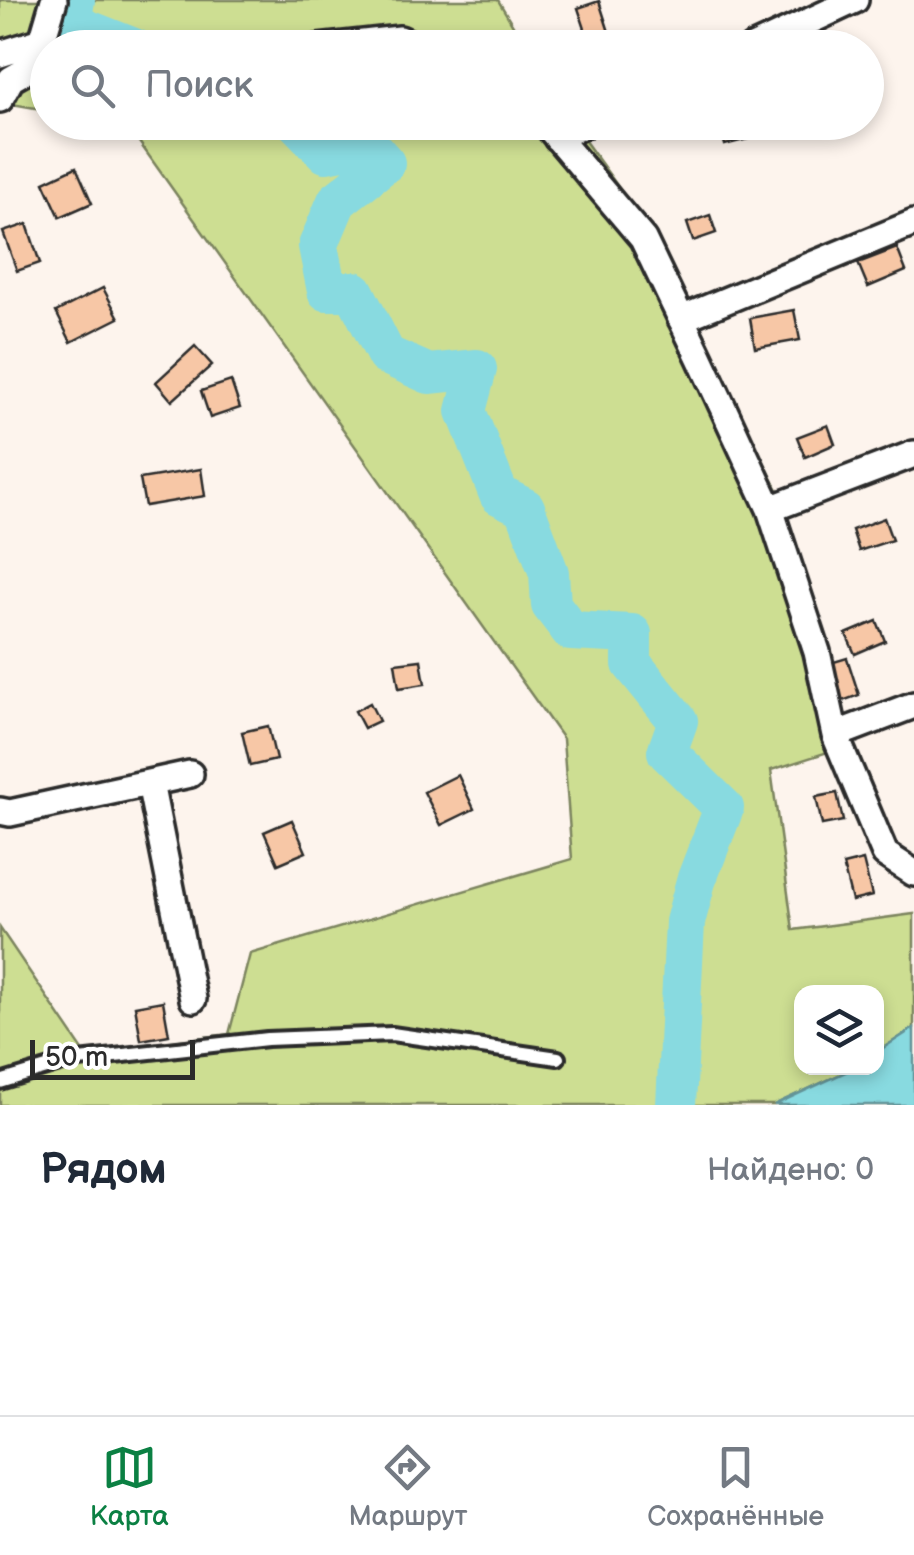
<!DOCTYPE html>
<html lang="ru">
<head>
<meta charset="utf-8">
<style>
	:root { --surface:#fff; --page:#f6f6f7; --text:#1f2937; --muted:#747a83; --line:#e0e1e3; --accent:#0b8043 }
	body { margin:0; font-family:"Balsamiq Sans",sans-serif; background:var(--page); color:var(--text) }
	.controls { position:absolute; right:30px; bottom:30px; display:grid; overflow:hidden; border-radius:20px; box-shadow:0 5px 15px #0003 }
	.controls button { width:90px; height:90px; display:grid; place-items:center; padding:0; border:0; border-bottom:2px solid var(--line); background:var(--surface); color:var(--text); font:50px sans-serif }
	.scale { position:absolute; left:30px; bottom:25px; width:165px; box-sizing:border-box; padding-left:10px; border:5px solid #2b2b2b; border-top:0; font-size:28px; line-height:35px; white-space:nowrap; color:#2b2b2b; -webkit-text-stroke:8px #fff; paint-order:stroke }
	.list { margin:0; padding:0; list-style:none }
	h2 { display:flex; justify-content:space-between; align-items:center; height:130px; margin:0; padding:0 40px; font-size:42px }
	h2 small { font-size:32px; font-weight:400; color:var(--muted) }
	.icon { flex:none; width:55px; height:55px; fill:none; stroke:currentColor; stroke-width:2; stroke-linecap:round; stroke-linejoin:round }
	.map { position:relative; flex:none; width:914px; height:1105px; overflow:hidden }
	.search { position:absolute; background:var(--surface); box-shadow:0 5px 15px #0003; left:30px; right:30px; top:30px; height:110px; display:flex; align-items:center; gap:25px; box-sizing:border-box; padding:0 35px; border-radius:55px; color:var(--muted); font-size:38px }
	.sheet { height:310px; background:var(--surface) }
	nav { display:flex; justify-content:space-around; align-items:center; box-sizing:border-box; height:140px; border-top:2px solid var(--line); background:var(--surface); font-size:28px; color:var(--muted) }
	nav a { display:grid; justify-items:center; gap:5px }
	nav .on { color:var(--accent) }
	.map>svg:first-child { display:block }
	.green { fill:#cdde92; stroke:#7c845e; stroke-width:2.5 }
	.water { fill:#88dae0; stroke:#639498; stroke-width:2.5 }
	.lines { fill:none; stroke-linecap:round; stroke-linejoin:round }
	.river { stroke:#88dae0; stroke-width:40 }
	.building { fill:#f7c7a6; stroke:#2b2b2b; stroke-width:2.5 }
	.service-casing { stroke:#2b2b2b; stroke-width:20 }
	.minor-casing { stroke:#2b2b2b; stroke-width:32 }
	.service { stroke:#fff; stroke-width:12 }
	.minor { stroke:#fff; stroke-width:25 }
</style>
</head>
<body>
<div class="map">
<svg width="914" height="1105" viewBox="0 0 914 1105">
	<rect width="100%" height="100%" fill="#fdf4ed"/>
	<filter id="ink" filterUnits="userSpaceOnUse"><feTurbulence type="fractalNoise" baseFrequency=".01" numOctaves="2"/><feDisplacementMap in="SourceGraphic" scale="20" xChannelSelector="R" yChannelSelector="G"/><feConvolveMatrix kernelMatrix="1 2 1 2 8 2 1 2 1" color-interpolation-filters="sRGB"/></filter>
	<g filter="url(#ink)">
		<path class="green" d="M0 0H498L526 47 48 48 47 110 0 102Z
			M116 123H572L645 224 781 496 847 746 771 770 793 930 914 914V1028L877 1052 876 992H802V1068H854L774 1105H0V928L84 1052 229 1034 250 954 572 859 563 739 127 125Z"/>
		<path class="water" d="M914 1028V1105H774L854 1068H876L877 1052Z"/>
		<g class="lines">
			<path class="river" d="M75 0 71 23 134 48
				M296 122 326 153 369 145 385 163 337 201 318 246 327 291H354L386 355 429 374 477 369 466 411 499 495 525 508 549 573 551 605 571 631 632 634V664L678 721 667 752 724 808 696 881 685 922 676 1105"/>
		</g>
		<path class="building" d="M599 1 609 32 588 38 578 8Z
			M719 122H760L763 135 725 145Z
			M76 167 92 203 60 217 44 182Z
			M710 215 716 233 693 241 687 223Z
			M27 224 40 263 17 271 3 232Z
			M897 248 906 271 868 287 858 263Z
			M103 288 119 318 71 342 56 312Z
			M794 310 800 340 755 348 750 318Z
			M195 346 212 365 172 401 156 382Z
			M231 381 240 408 210 418 201 391Z
			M828 425 835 444 805 457 797 437Z
			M201 469 205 496 145 506 140 479Z
			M884 518 892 540 859 551 852 530Z
			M877 621 885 641 855 654 846 634Z
			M847 658 859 695 840 702 827 664Z
			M421 660 425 684 399 688 395 663Z
			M370 703 379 721 364 728 355 711Z
			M268 726 276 760 250 766 242 732Z
			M458 775 474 809 441 825 424 792Z
			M837 793 843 821 822 825 816 797Z
			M292 820 306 852 278 864 264 832Z
			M863 860 872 896 852 901 843 865Z
			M163 1001 169 1035 141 1040 135 1006Z"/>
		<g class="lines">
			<defs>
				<path id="service" d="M0 1082 70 1061 267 1039 392 1034 558 1058"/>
				<path id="minor" d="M318 48 400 39 419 48
					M752 48 855 0
					M0 54 42 41 54 0
					M0 99 11 79 48 58
					M544 122 643 239 700 358 770 509 817 652 835 735 914 705
					M557 138 589 122
					M681 319 914 223
					M770 509 914 454
					M835 735 885 854 914 873
					M150 783 193 999
					M0 811 10 813 190 774"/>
			</defs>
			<use href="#service" class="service-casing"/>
			<use href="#minor" class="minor-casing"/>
			<use href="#service" class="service"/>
			<use href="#minor" class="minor"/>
		</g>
	</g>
</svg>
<div class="controls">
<button><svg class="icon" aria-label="layers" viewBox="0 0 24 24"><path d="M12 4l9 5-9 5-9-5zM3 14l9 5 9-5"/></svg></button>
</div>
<div class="scale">50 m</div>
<div class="search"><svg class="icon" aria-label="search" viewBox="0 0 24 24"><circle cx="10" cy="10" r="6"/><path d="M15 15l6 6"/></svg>Поиск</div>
</div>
<section class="sheet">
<h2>Рядом<small>Найдено: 0</small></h2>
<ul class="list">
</ul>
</section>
<nav>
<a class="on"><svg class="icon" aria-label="map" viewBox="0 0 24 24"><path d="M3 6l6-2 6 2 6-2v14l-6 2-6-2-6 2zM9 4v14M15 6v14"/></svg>Карта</a>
<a><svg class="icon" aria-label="directions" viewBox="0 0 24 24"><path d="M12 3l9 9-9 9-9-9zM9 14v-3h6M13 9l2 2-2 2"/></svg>Маршрут</a>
<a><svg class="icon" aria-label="saved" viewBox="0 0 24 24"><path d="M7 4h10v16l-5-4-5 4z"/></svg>Сохранённые</a>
</nav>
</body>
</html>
